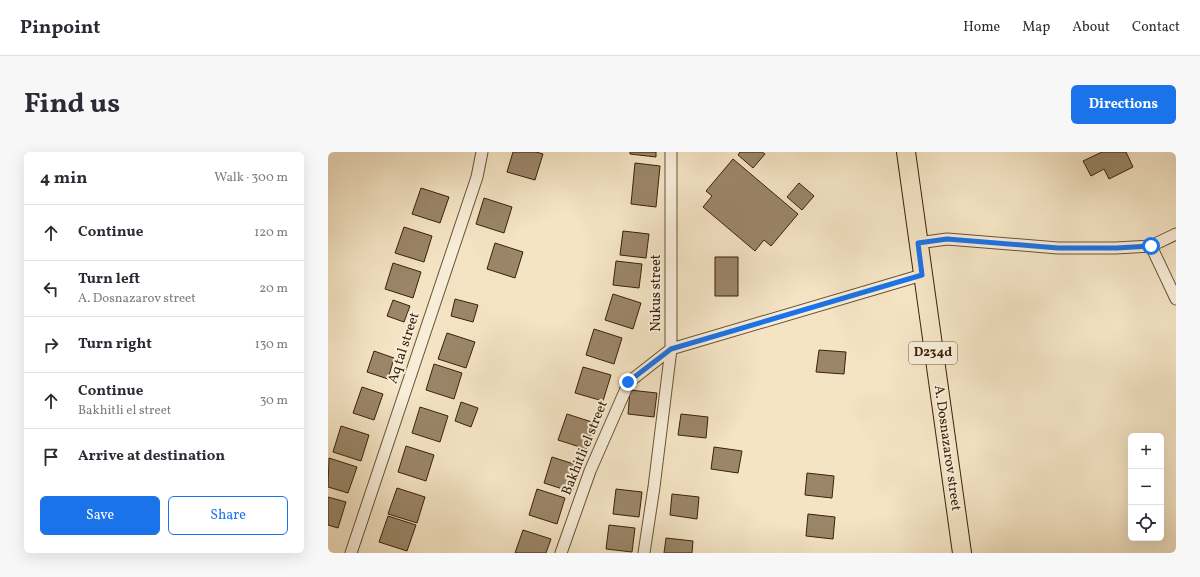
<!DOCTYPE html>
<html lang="en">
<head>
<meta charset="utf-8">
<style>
	:root { --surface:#fff; --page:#f7f7f7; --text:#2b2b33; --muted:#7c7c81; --line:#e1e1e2; --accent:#1a73e8 }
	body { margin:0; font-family:Vollkorn,serif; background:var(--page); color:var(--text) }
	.controls { position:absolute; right:12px; bottom:12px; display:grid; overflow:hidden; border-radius:6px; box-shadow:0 4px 16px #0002 }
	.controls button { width:36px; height:36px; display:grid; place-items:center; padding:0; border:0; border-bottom:1px solid var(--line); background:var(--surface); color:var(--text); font:20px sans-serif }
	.stop { position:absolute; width:12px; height:12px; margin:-9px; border:3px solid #1a73e8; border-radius:50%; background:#fff }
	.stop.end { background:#1a73e8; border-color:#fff; box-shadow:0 1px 4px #0008 }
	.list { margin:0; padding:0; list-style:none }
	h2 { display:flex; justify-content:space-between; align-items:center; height:52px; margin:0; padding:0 16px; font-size:17px }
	h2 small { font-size:13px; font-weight:400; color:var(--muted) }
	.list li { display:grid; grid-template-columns:26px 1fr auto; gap:12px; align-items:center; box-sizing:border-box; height:56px; padding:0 16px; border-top:1px solid var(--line) }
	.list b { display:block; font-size:15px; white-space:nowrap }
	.list p { margin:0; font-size:13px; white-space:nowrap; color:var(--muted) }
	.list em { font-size:13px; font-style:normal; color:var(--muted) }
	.actions { display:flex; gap:8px; padding:12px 16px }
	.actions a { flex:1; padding:9px 0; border:1px solid var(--accent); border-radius:6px; text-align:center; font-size:14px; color:var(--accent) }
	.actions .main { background:var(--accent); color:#fff }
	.icon { flex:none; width:22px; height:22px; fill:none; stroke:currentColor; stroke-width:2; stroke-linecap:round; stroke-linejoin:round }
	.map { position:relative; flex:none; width:848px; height:401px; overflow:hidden; border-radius:6px }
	header { display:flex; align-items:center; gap:24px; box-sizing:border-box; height:56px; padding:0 20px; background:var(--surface); border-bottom:1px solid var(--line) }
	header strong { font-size:19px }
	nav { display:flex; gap:22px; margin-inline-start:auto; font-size:14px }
	.intro { display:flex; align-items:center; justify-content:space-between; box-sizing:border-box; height:96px; padding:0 24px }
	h1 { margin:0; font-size:28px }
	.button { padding:10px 18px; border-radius:6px; background:var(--accent); color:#fff; font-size:14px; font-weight:700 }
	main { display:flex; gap:24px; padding:0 24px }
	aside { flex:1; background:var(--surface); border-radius:6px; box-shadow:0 4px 16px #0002 }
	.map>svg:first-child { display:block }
	.building { fill:#9b8669; stroke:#3a2107 }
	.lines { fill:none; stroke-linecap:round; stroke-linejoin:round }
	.street-casing { stroke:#685236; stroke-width:13 }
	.primary-casing { stroke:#3a2107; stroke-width:20 }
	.street { stroke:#f8edd9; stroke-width:11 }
	.primary { stroke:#f4e4c4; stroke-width:18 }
	.route { stroke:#1a73e8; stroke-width:5 }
	.labels { text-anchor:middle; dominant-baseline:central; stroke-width:4; stroke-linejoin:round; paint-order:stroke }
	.shield { fill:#f8edd9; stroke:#735e46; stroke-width:1 }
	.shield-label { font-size:13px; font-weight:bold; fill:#3a2107 }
	.street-label { font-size:14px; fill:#3a2107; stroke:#f8edd9 }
</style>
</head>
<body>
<header>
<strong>Pinpoint</strong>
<nav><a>Home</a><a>Map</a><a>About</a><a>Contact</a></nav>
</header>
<div class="intro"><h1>Find us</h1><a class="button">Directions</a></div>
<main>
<aside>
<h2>4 min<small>Walk · 300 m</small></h2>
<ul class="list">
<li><svg class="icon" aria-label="ahead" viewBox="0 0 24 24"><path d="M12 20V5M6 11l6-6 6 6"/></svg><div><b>Continue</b></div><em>120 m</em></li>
<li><svg class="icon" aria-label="left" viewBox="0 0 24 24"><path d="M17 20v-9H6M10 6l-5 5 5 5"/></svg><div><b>Turn left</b><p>A. Dosnazarov street</p></div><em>20 m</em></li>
<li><svg class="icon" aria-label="right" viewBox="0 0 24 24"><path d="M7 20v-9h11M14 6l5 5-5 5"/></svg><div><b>Turn right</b></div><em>130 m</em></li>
<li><svg class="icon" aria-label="ahead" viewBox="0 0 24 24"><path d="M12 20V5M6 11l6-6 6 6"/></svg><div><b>Continue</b><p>Bakhitli el street</p></div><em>30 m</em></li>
<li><svg class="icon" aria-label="arrive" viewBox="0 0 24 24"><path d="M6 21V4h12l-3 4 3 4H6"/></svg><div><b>Arrive at destination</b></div></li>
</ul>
<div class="actions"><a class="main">Save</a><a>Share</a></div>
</aside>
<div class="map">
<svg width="848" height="401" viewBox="0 0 848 401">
	<rect width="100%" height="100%" fill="#f4e4c4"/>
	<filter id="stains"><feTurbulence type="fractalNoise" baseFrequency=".005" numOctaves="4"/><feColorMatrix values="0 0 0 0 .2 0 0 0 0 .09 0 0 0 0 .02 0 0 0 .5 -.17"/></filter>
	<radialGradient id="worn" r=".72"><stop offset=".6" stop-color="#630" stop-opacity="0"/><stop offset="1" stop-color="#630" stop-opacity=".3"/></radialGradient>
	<path class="building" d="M185 0H208L215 2 207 28 179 20Z
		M302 0H328V5L302 2Z
		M412 0H434L437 2 425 16 410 3Z
		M774 0H798L805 15 781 27 776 17 763 24 755 9Z
		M405 7 470 62 443 94 436 88 427 99 375 55 384 44 378 39Z
		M307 11 332 14 328 55 303 52Z
		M471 31 486 44 474 58 459 45Z
		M93 36 121 45 112 71 84 62Z
		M156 46 184 55 176 81 148 72Z
		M76 75 104 84 96 110 67 101Z
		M295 79 321 82 318 106 292 103Z
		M167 91 195 100 187 126 159 117Z
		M387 105H410V144H387Z
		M288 109 314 112 311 136 285 133Z
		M65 111 93 120 85 146 57 137Z
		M285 142 313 151 305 177 277 168Z
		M127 147 150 153 145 170 123 164Z
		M65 148 82 154 76 170 59 164Z
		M266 177 294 186 286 212 258 203Z
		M119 181 147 190 138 216 110 207Z
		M491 198 518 200 516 222 488 220Z
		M46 199 66 206 60 227 39 220Z
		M106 212 134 221 126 247 98 238Z
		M255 215 283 223 275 249 247 241Z
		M34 235 55 242 46 268 25 261Z
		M302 238 329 241 326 265 300 262Z
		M133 250 150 256 143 275 127 269Z
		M92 255 120 264 112 290 84 281Z
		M239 262 267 271 258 297 230 288Z
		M353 262 380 265 378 286 350 283Z
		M13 274 41 283 33 309 5 300Z
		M78 294 106 303 98 329 70 320Z
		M386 295 414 299 410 321 383 317Z
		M224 305 252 314 244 340 216 331Z
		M1 306 29 315 20 341 0 335Z
		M479 321 506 324 504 346 477 343Z
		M69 336 97 345 89 371 60 362Z
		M209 337 237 346 229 372 201 363Z
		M288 337 314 340 311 365 285 362Z
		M344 342 371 345 369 367 342 363Z
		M0 345 18 350 10 376 0 373Z
		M480 362 507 365 505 387 478 384Z
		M60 364 88 373 79 399 51 390Z
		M281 373 307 376 304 400 278 397Z
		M195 378 223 387 218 401H187Z
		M338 386 365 389 364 401H336Z"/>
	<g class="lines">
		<defs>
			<path id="street" d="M590 91 619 87 730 96H788L823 94 848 82
				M823 94 848 147
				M23 401 149 25 154 0
				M233 401 262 319 301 230 343 197 594 123
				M316 401 326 335 343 197V0"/>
			<path id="primary" d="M578 0 634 401"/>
		</defs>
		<use href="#street" class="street-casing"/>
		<use href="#primary" class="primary-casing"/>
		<use href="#street" class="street"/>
		<use href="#primary" class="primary"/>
	</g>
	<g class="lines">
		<path class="route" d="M300 230 343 197 594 123 590 91 619 87 730 96H788L823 94"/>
	</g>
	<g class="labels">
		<rect class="shield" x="581" y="190" width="48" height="22" rx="3"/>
		<g class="shield-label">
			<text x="605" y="201">D234d</text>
		</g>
		<g class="street-label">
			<text transform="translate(328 141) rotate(-90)">Nukus street</text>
			<text transform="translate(76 196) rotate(-72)">Aq tal street</text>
			<text transform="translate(257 296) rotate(-68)">Bakhitli el street</text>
			<text transform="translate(619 296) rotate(82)">A. Dosnazarov street</text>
		</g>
	</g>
	<rect width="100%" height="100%" filter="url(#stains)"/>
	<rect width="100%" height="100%" fill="url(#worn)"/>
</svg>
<div class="controls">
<button>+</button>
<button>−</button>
<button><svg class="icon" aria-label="locate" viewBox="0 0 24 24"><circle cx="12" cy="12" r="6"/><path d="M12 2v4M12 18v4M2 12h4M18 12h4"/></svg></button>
</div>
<div class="stop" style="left:823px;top:94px"></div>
<div class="stop end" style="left:300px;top:230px"></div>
</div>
</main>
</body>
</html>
